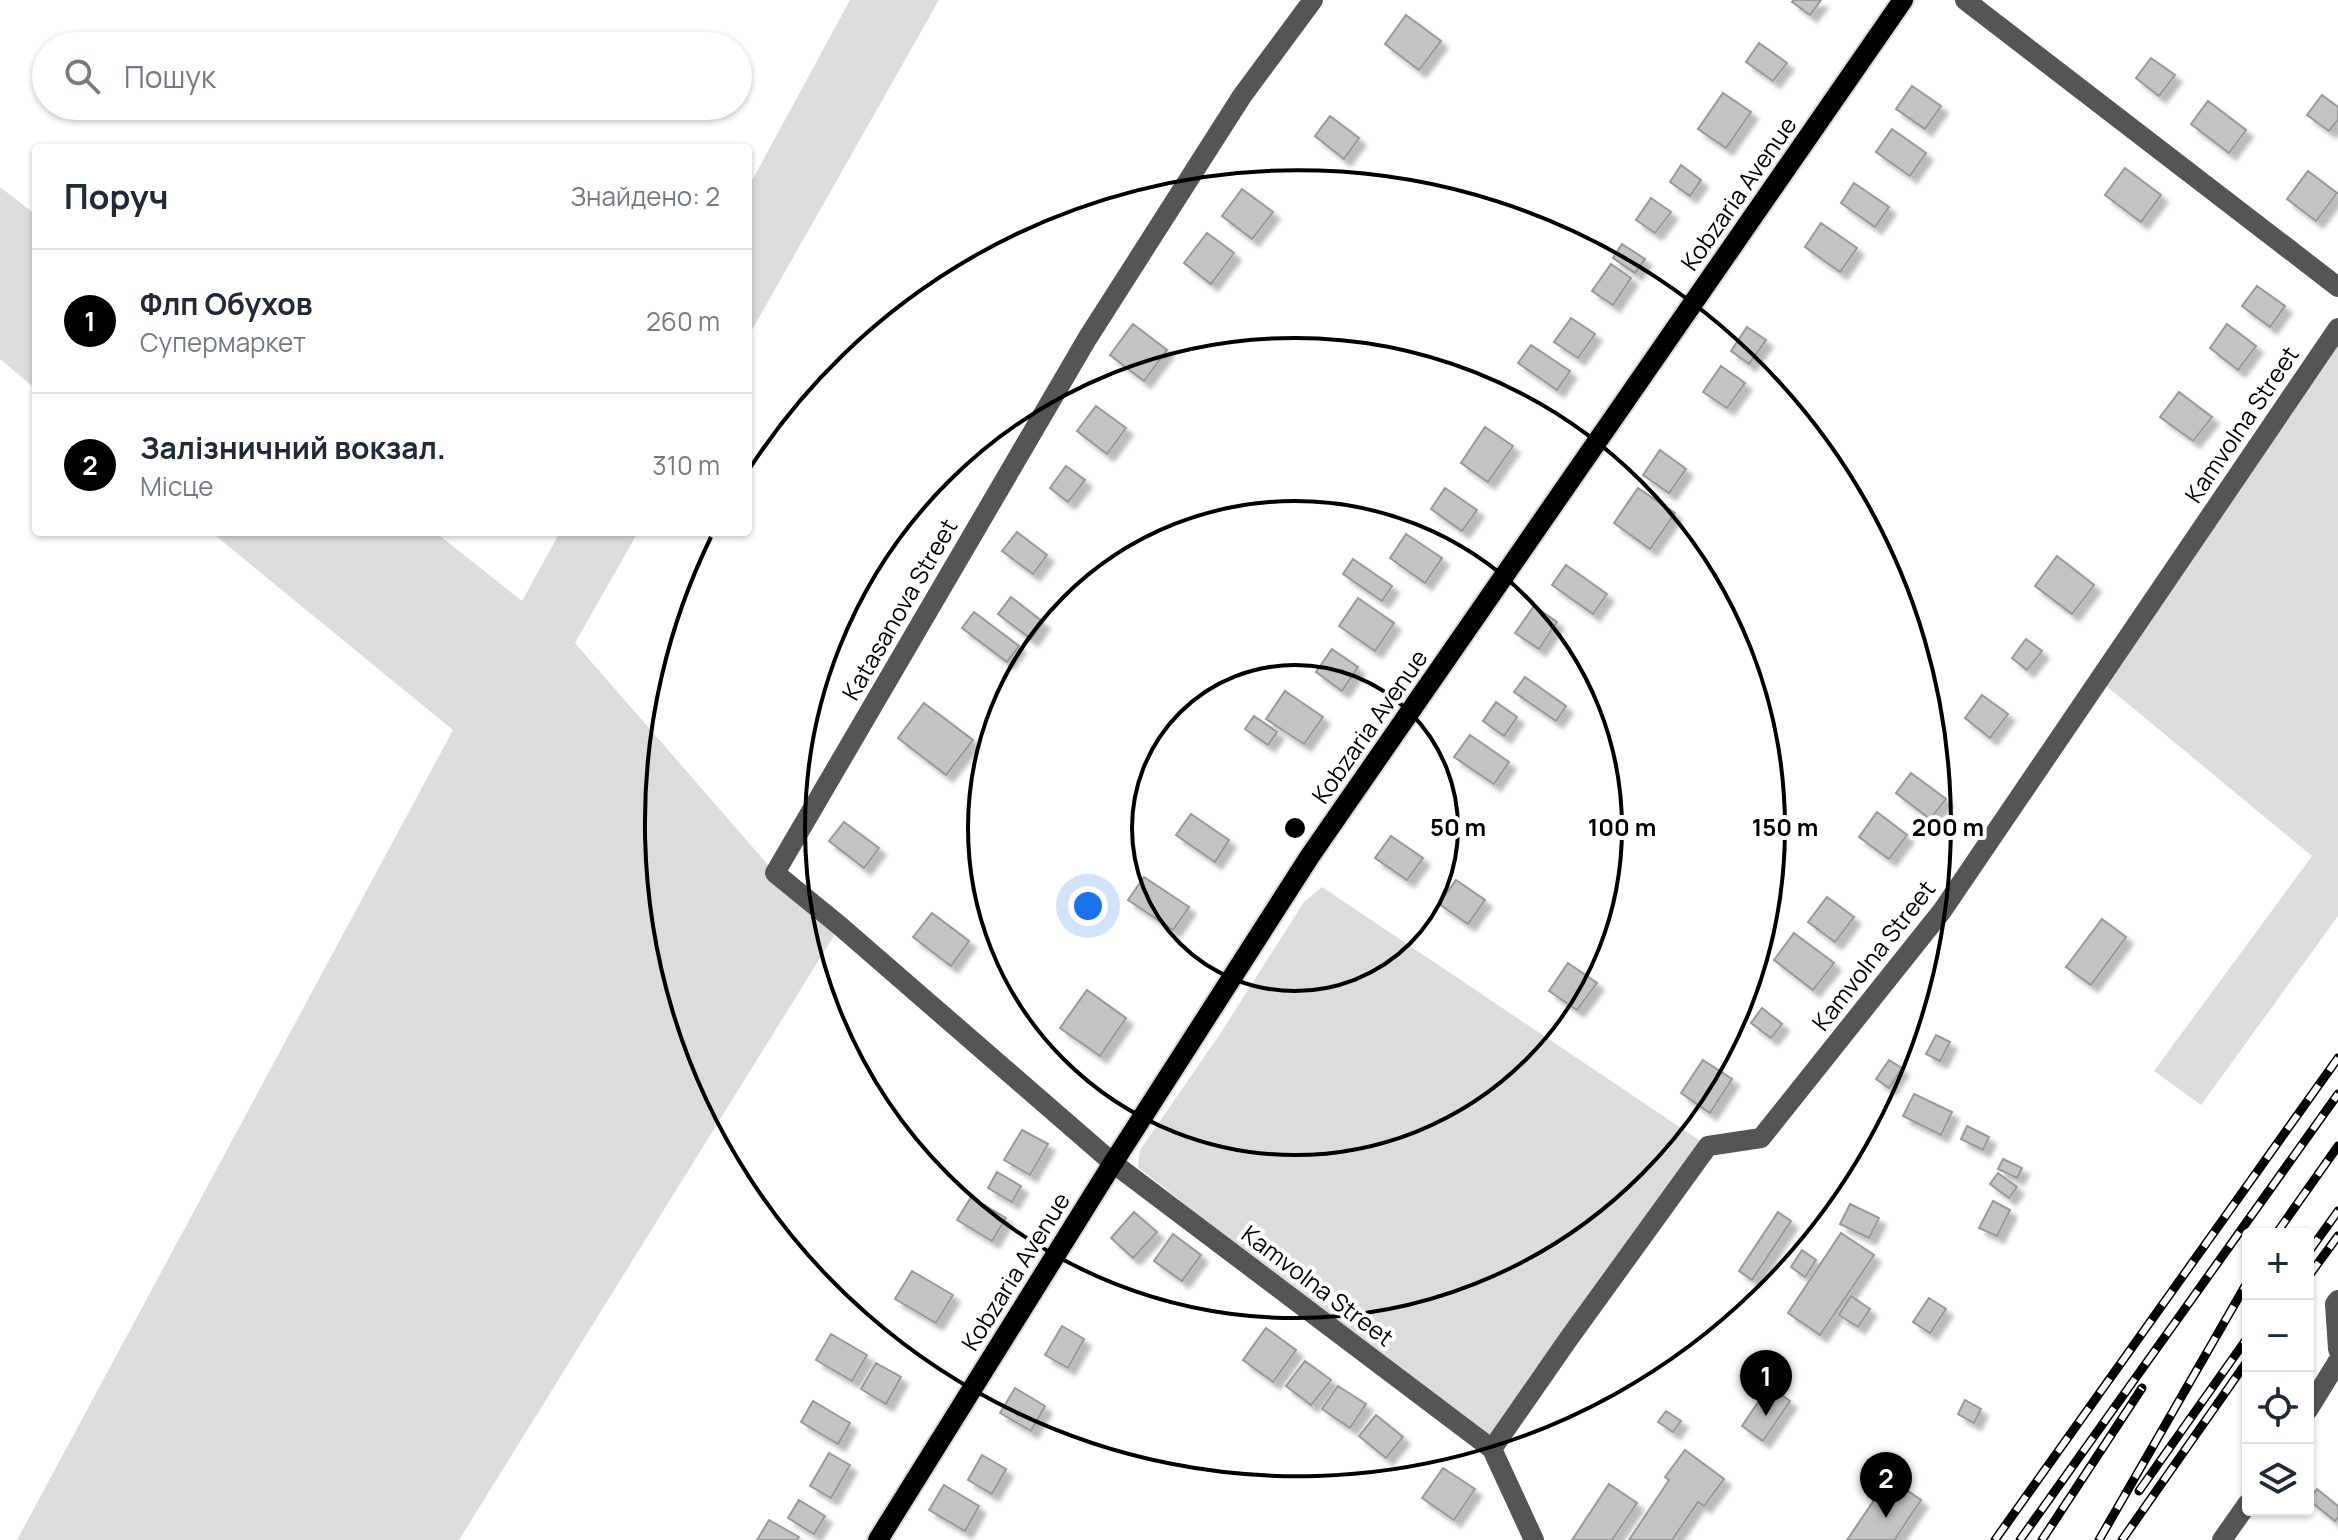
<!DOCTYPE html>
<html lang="uk">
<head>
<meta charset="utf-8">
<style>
	:root { --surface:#fff; --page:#f2f2f3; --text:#1f2937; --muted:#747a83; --line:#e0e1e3; --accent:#000 }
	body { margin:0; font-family:Manrope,sans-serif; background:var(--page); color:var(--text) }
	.controls { position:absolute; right:24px; bottom:24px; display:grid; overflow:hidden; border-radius:8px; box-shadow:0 2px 6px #0004 }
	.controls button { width:72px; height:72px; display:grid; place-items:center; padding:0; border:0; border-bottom:2px solid var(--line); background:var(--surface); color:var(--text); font:40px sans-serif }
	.you { position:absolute; left:1088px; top:906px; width:28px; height:28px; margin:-20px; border:6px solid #fff; border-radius:50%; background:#1a73e8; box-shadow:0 0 0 12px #1a73e833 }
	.badge { display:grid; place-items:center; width:52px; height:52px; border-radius:50%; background:var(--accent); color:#fff; font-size:26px; font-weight:700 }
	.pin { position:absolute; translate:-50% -66px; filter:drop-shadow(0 2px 4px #0008) }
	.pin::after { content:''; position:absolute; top:42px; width:28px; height:24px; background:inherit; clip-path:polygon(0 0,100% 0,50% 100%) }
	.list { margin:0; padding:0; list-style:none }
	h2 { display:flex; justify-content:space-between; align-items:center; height:104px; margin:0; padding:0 32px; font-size:34px }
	h2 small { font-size:26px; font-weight:400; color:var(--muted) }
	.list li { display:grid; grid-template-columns:52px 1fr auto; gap:24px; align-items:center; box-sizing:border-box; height:144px; padding:0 32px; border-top:2px solid var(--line) }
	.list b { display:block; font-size:30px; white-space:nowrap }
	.list p { margin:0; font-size:26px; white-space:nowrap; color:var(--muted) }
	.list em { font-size:26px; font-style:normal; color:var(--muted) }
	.icon { flex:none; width:44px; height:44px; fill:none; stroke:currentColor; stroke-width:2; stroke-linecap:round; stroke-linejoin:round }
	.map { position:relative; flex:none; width:2338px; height:1540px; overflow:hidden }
	.search { position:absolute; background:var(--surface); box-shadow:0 2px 6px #0004; left:32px; top:32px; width:720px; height:88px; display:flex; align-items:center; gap:20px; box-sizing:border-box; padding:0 28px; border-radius:44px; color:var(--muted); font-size:30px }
	.panel { position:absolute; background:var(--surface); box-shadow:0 2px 6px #0004; left:32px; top:144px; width:720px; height:392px; border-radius:8px }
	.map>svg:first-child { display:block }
	.green { fill:#dcdcdc }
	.building { fill:#c4c4c4; stroke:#999; stroke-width:2; filter:url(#shadow) }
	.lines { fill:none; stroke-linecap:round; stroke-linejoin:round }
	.major-casing { stroke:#dbdbdb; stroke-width:24 }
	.minor { stroke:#555; stroke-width:20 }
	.major { stroke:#000; stroke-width:20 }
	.rail-casing { stroke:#000; stroke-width:9 }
	.rail { stroke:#fff; stroke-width:6; stroke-dasharray:18; stroke-linecap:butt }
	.ring { fill:none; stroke:#000; stroke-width:4 }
	.labels { text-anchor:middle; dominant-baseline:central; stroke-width:8; stroke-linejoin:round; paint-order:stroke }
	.street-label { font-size:24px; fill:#000; stroke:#fff }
	.centre { fill:#000; stroke:#fff; stroke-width:4 }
	.ring-label { font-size:24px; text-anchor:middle; font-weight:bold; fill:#000; stroke:#fff; stroke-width:8; stroke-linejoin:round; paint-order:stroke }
</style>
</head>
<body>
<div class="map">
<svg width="2338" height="1540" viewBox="0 0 2338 1540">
	<defs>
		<filter id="shadow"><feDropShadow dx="7" dy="7" stdDeviation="2" flood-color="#0004"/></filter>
	</defs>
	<rect width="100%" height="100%" fill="#fff"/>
	<path class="green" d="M850 0H939L748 337V188Z
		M0 187 36 215V389L0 359Z
		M2338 328V916L2201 1105 2154 1071 2312 856 2099 680Z
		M211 532H435L522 601 560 532H638L575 643 775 873 840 926 459 1540H17L453 730Z
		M1322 887 1708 1146 1492 1448 1138 1167 1140 1150 1222 1031 1304 902Z"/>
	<path class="building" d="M1794 0H1821L1810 15 1792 2Z
		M1406 15 1441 41 1419 70 1385 44Z
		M1759 43 1787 63 1773 81 1746 62Z
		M2151 58 2175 75 2159 96 2136 78Z
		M1912 86 1941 106 1925 129 1896 109Z
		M1723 93 1751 112 1726 148 1698 129Z
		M2322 95 2338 107V120L2329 131 2307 115Z
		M2208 101 2246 130 2229 153 2191 124Z
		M1330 116 1359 138 1344 159 1315 136Z
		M1892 129 1926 153 1910 176 1876 152Z
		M1681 165 1701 180 1690 196 1670 182Z
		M2125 168 2161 195 2141 222 2105 195Z
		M2308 171 2337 193 2316 221 2287 199Z
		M1854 183 1889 207 1875 227 1841 203Z
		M1242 189 1273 212 1252 239 1222 216Z
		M1651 198 1671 212 1655 233 1636 220Z
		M1821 223 1857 248 1840 272 1805 247Z
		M1207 233 1234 253 1211 284 1184 263Z
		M1622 244 1645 259 1635 273 1613 258Z
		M1611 264 1631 278 1613 305 1592 291Z
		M2257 286 2285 306 2270 327 2242 306Z
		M1571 318 1595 334 1578 358 1554 342Z
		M1133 324 1167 350 1144 381 1110 355Z
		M2227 324 2256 346 2238 370 2210 348Z
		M1747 327 1766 340 1749 364 1731 351Z
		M1531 345 1570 371 1557 390 1518 363Z
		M1721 366 1745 383 1727 408 1703 392Z
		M2179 392 2212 417 2193 441 2160 417Z
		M1096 406 1126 428 1107 454 1077 431Z
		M1485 427 1513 446 1488 482 1461 463Z
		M1660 450 1686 469 1669 493 1643 475Z
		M1066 466 1085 480 1068 502 1050 488Z
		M1445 488 1477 510 1462 531 1431 509Z
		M1638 488 1675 513 1650 549 1614 523Z
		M1017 532 1047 555 1033 574 1002 551Z
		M1406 534 1442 558 1425 583 1390 558Z
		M2057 556 2094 585 2072 614 2035 586Z
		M1353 559 1392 586 1382 601 1343 574Z
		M1566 565 1607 594 1593 614 1552 585Z
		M1011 597 1043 622 1031 639 998 614Z
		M1358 598 1394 623 1375 651 1339 626Z
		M1534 606 1557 622 1539 649 1515 633Z
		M974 612 1019 646 1007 662 962 628Z
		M2026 639 2042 651 2027 670 2012 658Z
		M1332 649 1358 667 1342 691 1316 672Z
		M1525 677 1566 706 1556 721 1514 692Z
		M1285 691 1323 717 1304 744 1266 719Z
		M1982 695 2008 714 1990 738 1965 718Z
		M1496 702 1517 717 1504 736 1483 721Z
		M924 703 973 740 946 775 898 738Z
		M1254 716 1277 732 1268 745 1245 729Z
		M1470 735 1509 762 1494 784 1454 757Z
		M1911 773 1946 799 1930 819 1896 793Z
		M1877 812 1907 835 1889 859 1859 837Z
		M1191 814 1229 840 1215 862 1176 835Z
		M844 822 879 848 864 868 829 841Z
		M1391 836 1423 858 1407 880 1375 858Z
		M1144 877 1189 907 1173 930 1128 900Z
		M1456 880 1485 900 1468 924 1439 904Z
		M1827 897 1854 917 1835 942 1808 922Z
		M932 913 969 941 951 966 913 937Z
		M2102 919 2126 937 2091 985 2066 967Z
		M1794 933 1834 963 1813 990 1774 960Z
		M1568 963 1597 983 1577 1010 1549 991Z
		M1087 990 1126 1018 1100 1056 1060 1028Z
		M1762 1008 1782 1024 1771 1038 1751 1023Z
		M1936 1035 1950 1042 1940 1061 1926 1054Z
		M1703 1060 1732 1079 1710 1113 1681 1093Z
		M1889 1060 1902 1068 1889 1088 1876 1079Z
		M1914 1094 1952 1112 1941 1135 1903 1116Z
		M1967 1126 1989 1137 1983 1150 1961 1139Z
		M1022 1130 1048 1144 1030 1175 1004 1160Z
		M2003 1159 2022 1168 2017 1178 1998 1169Z
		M997 1172 1021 1186 1012 1202 988 1188Z
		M1998 1173 2017 1187 2009 1198 1990 1184Z
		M971 1197 1006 1218 992 1241 957 1220Z
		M1993 1201 2010 1210 1997 1236 1979 1228Z
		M1850 1204 1879 1218 1869 1238 1840 1224Z
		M1134 1212 1157 1232 1133 1258 1111 1238Z
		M1778 1212 1791 1221 1752 1280 1739 1271Z
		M1841 1233 1874 1255 1820 1335 1788 1313Z
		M1173 1234 1201 1255 1182 1281 1154 1261Z
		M1802 1250 1816 1260 1805 1277 1791 1267Z
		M912 1271 953 1295 936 1323 895 1299Z
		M1851 1296 1870 1309 1858 1327 1839 1315Z
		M1929 1298 1946 1309 1930 1333 1913 1322Z
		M1062 1326 1084 1339 1068 1368 1045 1355Z
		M1266 1328 1296 1350 1273 1382 1243 1360Z
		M831 1334 867 1355 852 1381 816 1360Z
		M1305 1361 1331 1380 1311 1405 1286 1386Z
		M876 1363 901 1377 886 1404 861 1389Z
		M1338 1386 1366 1404 1350 1428 1322 1409Z
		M1769 1386 1790 1401 1763 1441 1742 1426Z
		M1015 1388 1045 1406 1031 1431 1000 1413Z
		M1965 1400 1981 1409 1974 1423 1958 1414Z
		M813 1401 850 1423 838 1444 801 1422Z
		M1666 1411 1681 1421 1673 1432 1658 1422Z
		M1376 1415 1403 1437 1386 1458 1359 1436Z
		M1685 1450 1724 1479 1704 1506 1698 1502 1672 1540H1629L1669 1480 1665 1477Z
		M829 1453 850 1465 831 1498 810 1486Z
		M982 1455 1006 1469 992 1494 968 1480Z
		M1443 1468 1475 1489 1454 1520 1422 1498Z
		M1889 1478 1921 1500 1897 1536 1895 1540H1847Z
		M1609 1484 1637 1503 1612 1540H1572Z
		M944 1485 979 1506 965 1531 929 1510Z
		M2317 1489 2338 1506V1517L2335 1521 2309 1500Z
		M799 1500 825 1516 814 1534 788 1518Z
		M769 1520 799 1537 797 1540H757Z"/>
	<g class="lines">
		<defs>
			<path id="major" d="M878 1540 1113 1163 1310 856 1903 0"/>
		</defs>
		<use href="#major" class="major-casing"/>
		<path class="minor" d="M1313 0 1242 96 1087 339 775 873 840 926 1113 1163 1492 1449 1534 1540
			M1965 0 2338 287
			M2338 1300 2335 1304 2338 1349
			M2308 1410 2338 1361
			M1492 1449 1567 1341 1708 1146 1761 1138 1942 911 2338 328
			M2222 1540 2248 1503"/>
		<use href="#major" class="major"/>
		<defs>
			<path id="rail" d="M2276 1234 2338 1146
				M2308 1253 2338 1211
				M2308 1277 2338 1236
				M2139 1491 2248 1337
				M1995 1540 2338 1058
				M2020 1540 2338 1094
				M2042 1540 2142 1388
				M2099 1540 2248 1281
				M2122 1540 2248 1360"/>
		</defs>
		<use href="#rail" class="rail-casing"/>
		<use href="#rail" class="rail"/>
	</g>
	<g class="ring">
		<circle cx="1295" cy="828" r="163"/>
		<circle cx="1295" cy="828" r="327"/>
		<circle cx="1295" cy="828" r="490"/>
		<path d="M750 468A653 653 0 1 1 711 537"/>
	</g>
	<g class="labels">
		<g class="street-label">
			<text transform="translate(1738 193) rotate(-55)">Kobzaria Avenue</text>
			<text transform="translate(2241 424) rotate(-56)">Kamvolna Street</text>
			<text transform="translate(899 609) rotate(-60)">Katasanova Street</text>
			<text transform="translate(1369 726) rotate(-55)">Kobzaria Avenue</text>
			<text transform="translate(1873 955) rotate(-52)">Kamvolna Street</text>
			<text transform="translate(1015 1271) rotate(-58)">Kobzaria Avenue</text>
			<text transform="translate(1318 1285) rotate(37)">Kamvolna Street</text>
		</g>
	</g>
	<circle cx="1295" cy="828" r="12" class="centre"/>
	<g class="ring-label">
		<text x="1458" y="836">50 m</text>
		<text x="1622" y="836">100 m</text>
		<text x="1785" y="836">150 m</text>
		<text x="1948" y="836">200 m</text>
	</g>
</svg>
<div class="controls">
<button>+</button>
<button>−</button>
<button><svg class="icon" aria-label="locate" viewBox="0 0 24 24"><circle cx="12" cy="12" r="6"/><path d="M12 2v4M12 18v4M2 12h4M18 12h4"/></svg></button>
<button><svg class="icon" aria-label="layers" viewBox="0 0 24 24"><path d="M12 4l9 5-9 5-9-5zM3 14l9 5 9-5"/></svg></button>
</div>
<div class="you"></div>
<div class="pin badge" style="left:1766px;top:1416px">1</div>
<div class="pin badge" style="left:1886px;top:1518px">2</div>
<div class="search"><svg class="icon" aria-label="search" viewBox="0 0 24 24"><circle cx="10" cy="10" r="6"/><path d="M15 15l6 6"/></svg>Пошук</div>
<section class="panel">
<h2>Поруч<small>Знайдено: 2</small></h2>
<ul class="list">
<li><span class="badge">1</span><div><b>Флп Обухов</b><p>Супермаркет</p></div><em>260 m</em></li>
<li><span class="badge">2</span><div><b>Залізничний вокзал.</b><p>Місце</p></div><em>310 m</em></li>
</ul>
</section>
</div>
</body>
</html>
